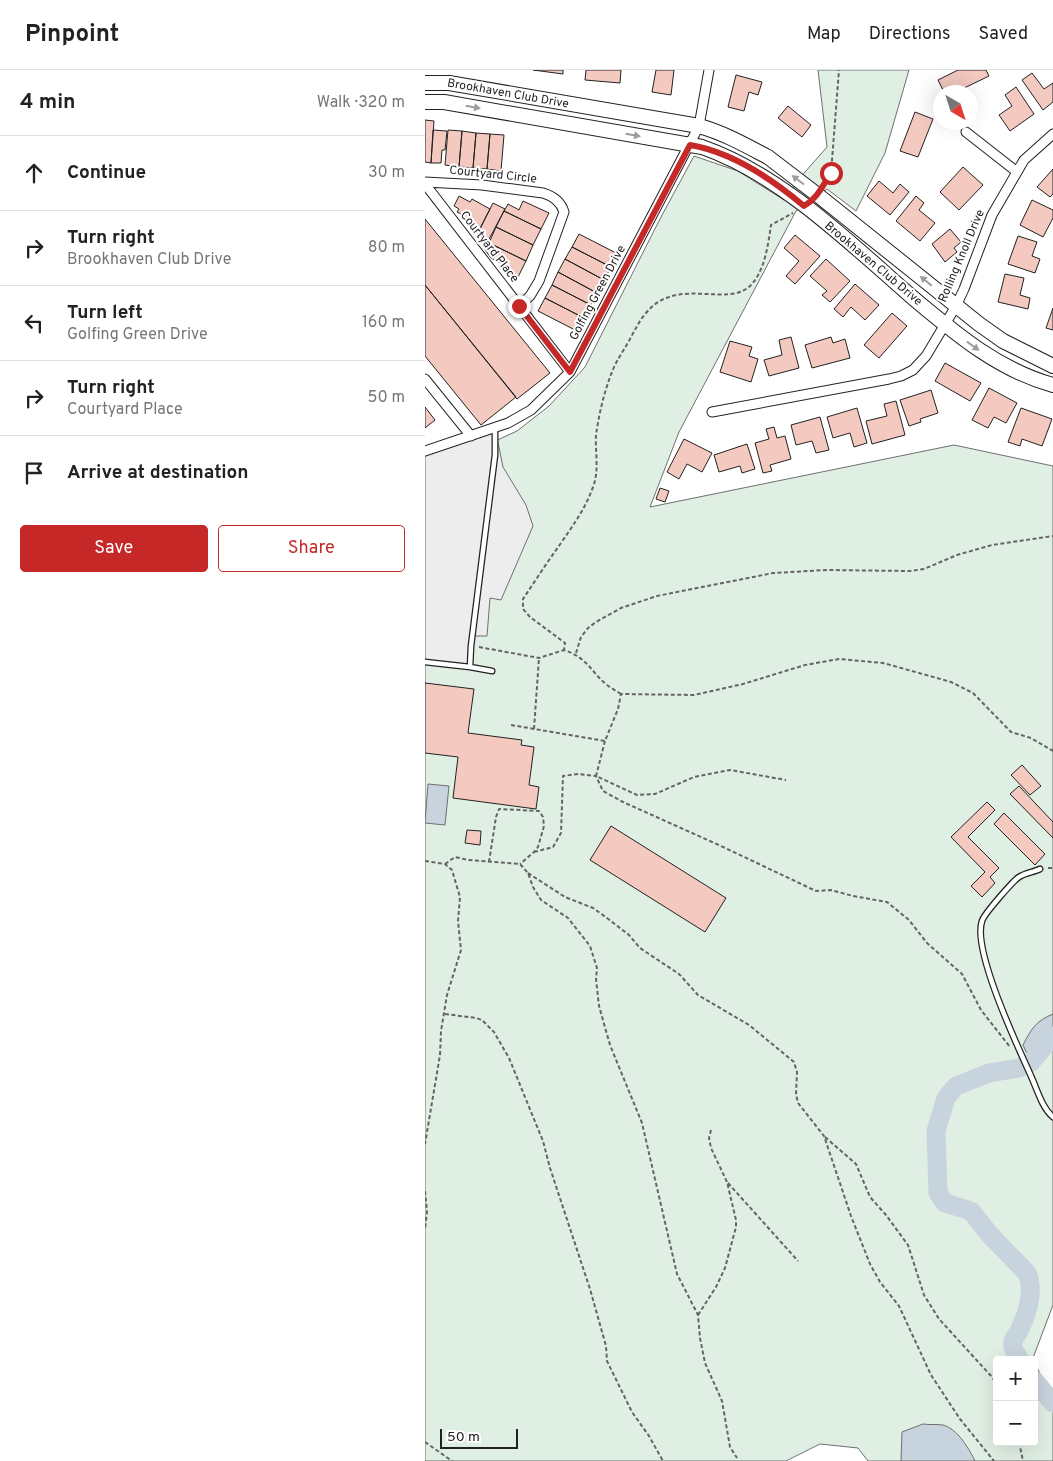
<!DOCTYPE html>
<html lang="en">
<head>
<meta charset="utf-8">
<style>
	:root { --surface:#fff; --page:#f6f6f6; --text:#222; --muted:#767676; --line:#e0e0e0; --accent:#c62828 }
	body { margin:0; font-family:Overpass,sans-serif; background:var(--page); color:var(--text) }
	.controls { position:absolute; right:15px; bottom:15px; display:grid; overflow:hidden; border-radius:5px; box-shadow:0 5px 20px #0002 }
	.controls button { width:45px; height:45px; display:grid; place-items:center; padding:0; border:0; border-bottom:1px solid var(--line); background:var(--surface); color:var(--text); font:25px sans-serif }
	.compass { position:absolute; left:508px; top:15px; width:45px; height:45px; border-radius:50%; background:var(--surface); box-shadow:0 5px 20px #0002; rotate:141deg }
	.scale { position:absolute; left:15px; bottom:12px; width:78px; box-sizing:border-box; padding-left:5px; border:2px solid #222; border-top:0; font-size:14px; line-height:18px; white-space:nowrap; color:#222; -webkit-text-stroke:4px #fff; paint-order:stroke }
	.stop { position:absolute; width:15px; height:15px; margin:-11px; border:4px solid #c62828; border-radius:50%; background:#fff }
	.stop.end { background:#c62828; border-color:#fff; box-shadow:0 1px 5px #0008 }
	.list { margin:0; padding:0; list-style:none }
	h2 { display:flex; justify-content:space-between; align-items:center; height:65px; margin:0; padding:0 20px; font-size:21px }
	h2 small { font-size:16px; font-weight:400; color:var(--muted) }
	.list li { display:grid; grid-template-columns:32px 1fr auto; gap:15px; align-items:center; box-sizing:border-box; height:75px; padding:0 20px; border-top:1px solid var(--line) }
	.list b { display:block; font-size:19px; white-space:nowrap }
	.list p { margin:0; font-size:16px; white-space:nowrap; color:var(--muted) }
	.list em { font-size:16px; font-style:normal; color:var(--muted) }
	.actions { display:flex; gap:10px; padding:15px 20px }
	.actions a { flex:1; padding:11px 0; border:1px solid var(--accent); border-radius:5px; text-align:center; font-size:18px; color:var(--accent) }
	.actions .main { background:var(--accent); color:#fff }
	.icon { flex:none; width:28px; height:28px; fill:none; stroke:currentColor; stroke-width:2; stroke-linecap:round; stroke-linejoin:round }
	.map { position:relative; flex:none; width:628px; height:1391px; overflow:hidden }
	header { display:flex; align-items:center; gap:30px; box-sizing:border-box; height:70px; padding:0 25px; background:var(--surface); border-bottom:1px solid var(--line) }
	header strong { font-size:24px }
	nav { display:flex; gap:28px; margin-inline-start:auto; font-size:18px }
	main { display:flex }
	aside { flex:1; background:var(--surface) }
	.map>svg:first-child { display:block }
	.green { fill:#e0efe3; stroke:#6f6f6f }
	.parking { fill:#ededed; stroke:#6f6f6f }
	.water { fill:#c7d3dd; stroke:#6f6f6f }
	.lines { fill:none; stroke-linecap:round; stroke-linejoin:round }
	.river { stroke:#c7d3dd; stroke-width:19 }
	.building { fill:#f3c9c0; stroke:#222 }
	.service-casing { stroke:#222; stroke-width:7 }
	.minor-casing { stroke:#222; stroke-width:11 }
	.secondary-casing { stroke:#222; stroke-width:16 }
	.path { stroke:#646464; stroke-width:2; stroke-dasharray:4 2.5; stroke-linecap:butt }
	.service { stroke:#fff; stroke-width:4.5 }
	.minor { stroke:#fff; stroke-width:9 }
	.secondary { stroke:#fff; stroke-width:14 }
	.oneway { fill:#9c9c9c }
	.route { stroke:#c62828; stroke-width:6 }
	.labels { text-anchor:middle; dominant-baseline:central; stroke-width:4; stroke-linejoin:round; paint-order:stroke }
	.street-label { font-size:12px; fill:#222; stroke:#fff }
</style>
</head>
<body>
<header>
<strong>Pinpoint</strong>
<nav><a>Map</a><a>Directions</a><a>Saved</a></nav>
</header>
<main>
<aside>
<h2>4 min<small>Walk · 320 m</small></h2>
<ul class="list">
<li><svg class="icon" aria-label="ahead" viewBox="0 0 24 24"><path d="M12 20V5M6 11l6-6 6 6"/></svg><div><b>Continue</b></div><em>30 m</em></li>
<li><svg class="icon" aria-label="right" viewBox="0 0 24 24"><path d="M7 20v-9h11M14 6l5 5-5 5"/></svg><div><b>Turn right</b><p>Brookhaven Club Drive</p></div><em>80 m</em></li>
<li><svg class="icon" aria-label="left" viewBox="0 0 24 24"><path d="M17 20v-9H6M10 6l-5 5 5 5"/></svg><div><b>Turn left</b><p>Golfing Green Drive</p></div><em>160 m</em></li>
<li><svg class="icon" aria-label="right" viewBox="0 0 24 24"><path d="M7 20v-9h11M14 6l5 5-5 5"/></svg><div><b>Turn right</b><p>Courtyard Place</p></div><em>50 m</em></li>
<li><svg class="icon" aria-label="arrive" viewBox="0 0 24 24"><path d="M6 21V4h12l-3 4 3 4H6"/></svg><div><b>Arrive at destination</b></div></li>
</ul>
<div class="actions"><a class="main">Save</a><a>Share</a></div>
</aside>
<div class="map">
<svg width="628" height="1391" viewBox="0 0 628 1391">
	<rect width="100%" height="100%" fill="#fff"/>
	<path class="green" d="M393 0H484L460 83 431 141 402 119 371 141 254 362 225 437 529 375 628 396V1235L608 1288 609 1290H572V1372H609V1291L628 1331V1391H443L433 1378 395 1374 361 1391H0V397L25 392 92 361 124 336 160 297 236 147 269 86 313 101 359 130 380 102 402 77Z"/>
	<path class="parking" d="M70 358 78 397 101 435 108 456 76 530 65 528 62 566H48L45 597 0 592V380Z"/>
	<path class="water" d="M3 714 24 716 20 755 0 753Z
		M628 944V979L614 995H607L598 975C606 959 611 951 628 944Z
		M498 1354C504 1355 512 1354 518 1355 533 1359 544 1379 550 1391H476L477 1362Z"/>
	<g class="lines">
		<path class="river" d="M595 1290C592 1285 586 1277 588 1272 588 1268 592 1265 594 1261 602 1245 610 1221 602 1203L565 1165 546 1141 520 1133 513 1123 511 1061 521 1028 531 1016 564 1003 594 998 606 992 628 966
			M609 1310 628 1333"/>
	</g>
	<path class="building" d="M108 0H138V4Z
		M161 0H196L195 13 160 10Z
		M231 0H249L246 25 227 22Z
		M533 0H561L564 6 531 22H519L513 10Z
		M607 3 619 19 628 13V32L618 40 597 10Z
		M311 5 337 12 333 25 324 22 319 41 303 37Z
		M591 17 609 44 585 61 574 45 587 36 580 25Z
		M363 36 386 55 377 67 353 48Z
		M490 42 508 49 493 87 475 81Z
		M0 50 9 51 6 93 0 92Z
		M8 60 22 61 20 80H17L16 93H6Z
		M23 60 37 61 34 97 20 95Z
		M37 61 51 63 48 98 34 97Z
		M51 63 65 64 62 99 48 98Z
		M65 64 79 65 76 101 62 99Z
		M538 97 558 115 534 140 515 122Z
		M628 99V124L625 127 612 117Z
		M454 111 468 123 475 114 484 122 465 145 442 126Z
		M34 126 45 132 47 129 65 139 53 162 45 158 47 154 36 148 38 145 32 142 34 139 29 136Z
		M491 126 499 133 494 140 510 153 495 171 471 151Z
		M607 130 628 140V148L618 167 595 155Z
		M98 131 124 143 116 159 79 141 83 134 94 140Z
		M68 133 80 139 62 173 51 167Z
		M79 141 116 159 108 175 71 157Z
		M0 149 125 303 92 329 0 215Z
		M71 157 108 175 101 191 64 173Z
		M525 159 536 172 529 178 532 182 520 192 507 174Z
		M154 164 193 184 186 197 147 177Z
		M370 165 395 186 370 214 361 206 374 191 359 178Z
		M593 166 612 172 607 186 615 189 610 203 583 194Z
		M64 173 101 191 93 207 81 201 83 197 66 188 60 180Z
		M147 177 186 197 179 210 140 189Z
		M140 189 179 210 172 223 133 202Z
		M401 189 425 211 405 232 397 225 402 221 385 206Z
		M133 202 172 223 166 235 127 215Z
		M580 204 599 208 595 225 605 228 603 239 573 232Z
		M430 214 454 235 440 250 426 237 418 247 409 239Z
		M0 215 91 327 56 355 0 286Z
		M127 215 166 235 159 248 120 228Z
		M120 228 159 248 152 261 113 241Z
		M628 238V260L621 258Z
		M467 243 482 256 454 288 439 275Z
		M366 267 374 298 344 306 339 290 357 285 354 270Z
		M406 267 408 273 420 269 425 288 387 298 380 275Z
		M305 271 327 277 324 286 333 289 326 312 295 302Z
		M520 293 556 313 545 331 510 311Z
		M564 318 592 333 581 353 569 347 563 358 547 350Z
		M506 320 513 343 495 349 496 352 484 356 475 330Z
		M471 331 480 365 447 374 441 351 462 346 459 334Z
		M0 337 10 350 0 358Z
		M432 338 442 373 429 377 425 363 408 368 402 347Z
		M596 338 627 349 617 376 597 369 595 376 583 372Z
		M395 347 404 380 391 383 387 371 371 375 366 355Z
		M349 357 352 368 360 366 366 389 345 395 347 401 338 403 330 373 344 369 341 359Z
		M259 369 287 383 277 402 262 394 254 409 242 402Z
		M322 374 330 399 317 403 315 396 294 402 289 385Z
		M235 418 244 421 240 432 231 429Z
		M0 613 49 619 43 663 97 670 96 675 109 677 104 715 114 717 111 739 28 728 33 687 0 683Z
		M597 695 616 716 605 725 586 705Z
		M594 716 628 752V768L585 724Z
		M562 732 570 740 543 767 574 798 565 807 570 813 557 827 546 816 560 802 526 767Z
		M579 743 620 784 610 795 569 754Z
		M186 756 301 828 280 862 165 790Z
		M42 760 56 761 55 775 40 773Z"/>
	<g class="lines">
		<defs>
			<path id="service" d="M0 592 45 597
				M67 601 45 597 46 576 70 385V358
				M615 799C609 802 600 803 594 807 588 811 559 844 557 851 547 880 593 977 606 1006 612 1019 617 1038 628 1047"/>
			<path id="minor" d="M541 62 592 102
				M0 112 57 115 118 123C128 126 136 132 139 142L114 211 105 226 94 236
				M0 114 145 302
				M0 309 46 366
				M287 342 464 309 476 306 488 300 501 286 531 236 539 219 567 145 599 90 628 64
				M0 381 83 353 106 340 145 302 274 56 284 0"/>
			<path id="secondary" d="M0 13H24L274 56C299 63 320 75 343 87L394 126 554 254 578 271 628 296
				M0 32H19L277 77C355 104 425 173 487 227 530 263 573 300 628 315"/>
		</defs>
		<use href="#service" class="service-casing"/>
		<use href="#minor" class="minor-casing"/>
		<use href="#secondary" class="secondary-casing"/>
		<path class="path" d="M398 115 406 103 414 0
			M54 577 114 588 139 580
			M151 583 156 567 163 558 171 552 196 538 232 526 348 503 402 500 485 501 499 499 532 485 567 475 628 466
			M196 624C191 621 186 618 182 615 165 601 163 588 139 580L140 573 105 547 98 539V529C110 511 123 491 136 473 149 454 162 436 169 414 174 399 170 380 171 365 174 344 179 322 187 302 191 291 199 280 205 269 210 260 214 251 221 243 252 205 303 239 326 215 340 200 343 175 346 155L368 143
			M86 655 180 671 193 639 196 624 269 625 318 614 380 595 414 589 458 593 526 612 548 623 586 662 606 668 628 681
			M109 659 114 588
			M180 671 171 706 212 725 230 724 269 707 305 700 361 710
			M109 782 128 777 136 763 138 706 153 704 171 706 178 721 198 732 296 776 391 821 406 820 428 826 462 832 484 850 502 873 537 904 556 940 585 977
			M0 791 20 794 27 800 35 827 33 851 36 880 22 925 16 961 15 985 0 1074
			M64 792 71 747 74 739 114 741 118 747 119 756 113 777 109 782 95 794
			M20 794 30 787 43 790 95 794 103 803 108 817 116 830 143 848 165 876 172 898 171 909 174 936 185 975 217 1053 252 1204 273 1245 275 1268 280 1293 297 1331 305 1377 312 1388
			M623 798H628
			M103 803 140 827 168 838 182 848 204 865 215 878 254 904 273 925 324 955 369 992 372 1002 371 1024 373 1033 399 1066 426 1146 445 1194 455 1212 474 1236 506 1305 535 1349 569 1391
			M20 944 51 948 57 950 69 962 84 988 118 1071 125 1098 165 1219 181 1276 182 1291 207 1342 224 1366 238 1391
			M400 1067 431 1094 445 1127 461 1145 483 1175 499 1225 514 1249 567 1307 572 1315
			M303 1113 373 1191
			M0 1121 2 1142 0 1159
			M273 1245 291 1217 300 1198 311 1157V1150L302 1112 286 1078 284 1068 286 1060
			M0 1372 27 1391
			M594 1372 598 1391"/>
		<use href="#service" class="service"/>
		<use href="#minor" class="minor"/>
		<use href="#secondary" class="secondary"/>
	</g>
	<defs><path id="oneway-solid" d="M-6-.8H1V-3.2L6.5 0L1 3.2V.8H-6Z" transform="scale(1.25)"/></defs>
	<g class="oneway">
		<use href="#oneway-solid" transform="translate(48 37) rotate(10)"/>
		<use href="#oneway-solid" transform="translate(208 65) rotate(10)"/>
		<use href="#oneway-solid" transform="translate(373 110) rotate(-143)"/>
		<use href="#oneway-solid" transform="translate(501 211) rotate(-141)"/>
		<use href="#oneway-solid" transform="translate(548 276) rotate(36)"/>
	</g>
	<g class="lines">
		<path class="route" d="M94 236 145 302 265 75C307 82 347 109 379 136 393 128 397 116 406 103"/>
	</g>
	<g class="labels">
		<g class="street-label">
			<text transform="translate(83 24) rotate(10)">Brookhaven Club Drive</text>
			<text transform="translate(68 105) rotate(6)">Courtyard Circle</text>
			<text transform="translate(64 177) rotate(52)">Courtyard Place</text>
			<text transform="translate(537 186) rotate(-67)">Rolling Knoll Drive</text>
			<text transform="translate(448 194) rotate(40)">Brookhaven Club Drive</text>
			<text transform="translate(173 223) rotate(-62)">Golfing Green Drive</text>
		</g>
	</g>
</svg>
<div class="controls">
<button>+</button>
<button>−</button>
</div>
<svg class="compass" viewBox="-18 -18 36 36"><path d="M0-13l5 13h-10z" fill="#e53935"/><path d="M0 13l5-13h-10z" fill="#767676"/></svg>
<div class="scale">50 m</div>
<div class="stop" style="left:406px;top:103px"></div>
<div class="stop end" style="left:94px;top:236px"></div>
</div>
</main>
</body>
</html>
